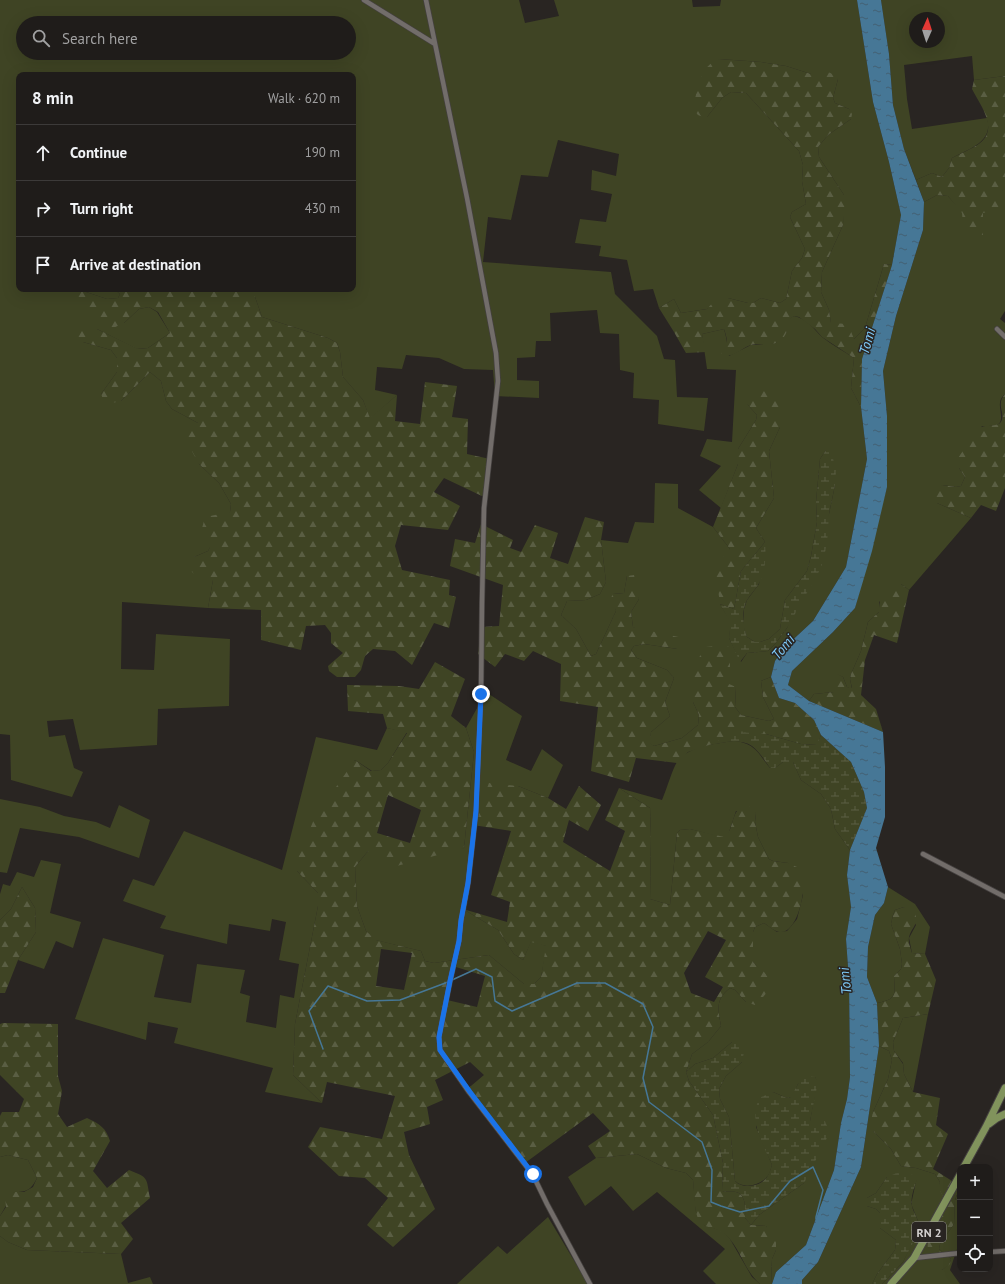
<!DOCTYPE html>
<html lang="en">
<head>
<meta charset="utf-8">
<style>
	:root { --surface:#1f1c1a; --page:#2c2927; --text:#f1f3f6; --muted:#a1a1a2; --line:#3c3a39 }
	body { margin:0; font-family:"PT Sans",sans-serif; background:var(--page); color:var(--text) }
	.controls { position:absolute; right:12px; bottom:12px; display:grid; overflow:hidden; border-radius:8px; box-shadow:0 4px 16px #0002 }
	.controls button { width:36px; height:36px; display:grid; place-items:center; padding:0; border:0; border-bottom:1px solid var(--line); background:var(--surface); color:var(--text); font:20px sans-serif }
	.compass { position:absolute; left:909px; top:12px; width:36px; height:36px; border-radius:50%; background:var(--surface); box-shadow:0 4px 16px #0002; rotate:3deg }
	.stop { position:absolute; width:12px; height:12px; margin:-9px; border:3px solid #1a73e8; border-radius:50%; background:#fff }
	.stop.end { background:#1a73e8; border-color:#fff; box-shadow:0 1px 4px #0008 }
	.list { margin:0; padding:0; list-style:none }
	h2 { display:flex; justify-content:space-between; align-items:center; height:52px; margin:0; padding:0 16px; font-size:17px }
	h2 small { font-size:13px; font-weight:400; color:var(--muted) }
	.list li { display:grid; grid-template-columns:26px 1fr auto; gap:12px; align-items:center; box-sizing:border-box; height:56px; padding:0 16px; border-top:1px solid var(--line) }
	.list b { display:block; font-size:15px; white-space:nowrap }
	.list em { font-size:13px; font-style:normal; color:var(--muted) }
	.icon { flex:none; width:22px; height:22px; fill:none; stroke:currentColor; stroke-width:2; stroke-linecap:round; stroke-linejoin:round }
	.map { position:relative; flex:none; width:1005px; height:1284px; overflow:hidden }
	.search { position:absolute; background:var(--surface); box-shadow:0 4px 16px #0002; left:16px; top:16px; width:340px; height:44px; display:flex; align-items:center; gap:10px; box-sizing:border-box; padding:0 14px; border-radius:22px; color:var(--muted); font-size:15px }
	.panel { position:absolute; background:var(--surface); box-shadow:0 4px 16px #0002; left:16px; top:72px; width:340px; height:220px; border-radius:8px }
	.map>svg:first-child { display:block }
	.green { fill:#3f4424; fill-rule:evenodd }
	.forest { fill:url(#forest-firs); fill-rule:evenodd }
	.wetland { fill:url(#wetland-marsh) }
	.water { fill:url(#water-ripples) }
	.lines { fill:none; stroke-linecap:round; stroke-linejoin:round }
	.stream { stroke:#467796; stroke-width:1.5 }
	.street-casing { stroke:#44403f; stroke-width:6 }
	.primary-casing { stroke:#44403f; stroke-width:9 }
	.street { stroke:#726d6a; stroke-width:4.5 }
	.primary { stroke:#81935c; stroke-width:7 }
	.route { stroke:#1a73e8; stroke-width:5 }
	.labels { text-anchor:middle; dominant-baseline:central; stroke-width:3; stroke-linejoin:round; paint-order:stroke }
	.shield { fill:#292522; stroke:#a09d9b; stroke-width:1 }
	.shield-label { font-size:12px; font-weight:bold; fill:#d3d0cf }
	.water-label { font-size:14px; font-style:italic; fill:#7ecbfa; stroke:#292522 }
</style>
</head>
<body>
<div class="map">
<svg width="1005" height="1284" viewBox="0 0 1005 1284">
	<defs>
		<pattern id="forest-firs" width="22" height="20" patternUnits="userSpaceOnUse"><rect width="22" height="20" fill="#3f4424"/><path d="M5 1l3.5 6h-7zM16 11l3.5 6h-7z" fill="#5a5e43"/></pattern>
		<pattern id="wetland-marsh" width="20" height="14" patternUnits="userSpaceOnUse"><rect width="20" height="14" fill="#3f4424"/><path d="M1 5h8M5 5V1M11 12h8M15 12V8" fill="none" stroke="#5a5e43"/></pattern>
		<pattern id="water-ripples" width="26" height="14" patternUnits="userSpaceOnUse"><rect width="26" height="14" fill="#467796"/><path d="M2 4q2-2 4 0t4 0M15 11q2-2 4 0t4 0" fill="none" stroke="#436073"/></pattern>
	</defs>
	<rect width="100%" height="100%" fill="#292522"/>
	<path class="green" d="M0 0H519L525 23 559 16 554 0H692L693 7 720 6 721 0H857L873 102 889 162 901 215 892 265 884 264 865 328 854 339 831 324 829 310 821 292 822 272 843 225 844 195 819 157 818 147 828 135 851 119 849 109 835 103 833 98 838 79 811 74 786 66 761 62 719 59 707 117 722 98 731 92 746 93 799 151 803 165 802 181 806 204 792 212 790 217 805 249 802 258 792 271 786 299 780 303 761 298 753 303H748L728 298 707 309 681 313 674 299 659 308 653 289 634 291 627 260 599 256 601 246 575 243 580 219 606 222 612 194 591 190 592 170 616 176 619 154 558 140 548 177 521 175 511 220 488 217 483 262 611 272 615 294 657 336 664 359 675 360 677 397 708 398 704 431 658 424 659 400 633 398 634 373 620 370 619 334 600 333 597 310 550 313 551 341H536L535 357 517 358V380L539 381V398L495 396 493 370 464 369 439 358 406 355 402 369 377 367 375 390 397 395 370 419 363 400 343 377 340 352 337 343 328 338 262 317 255 297V289H353V75H19V289H114L120 294 118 298 107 299 83 291 124 323 139 309 149 307 157 312 170 333 148 348 137 349 97 329 83 342 111 350 117 358V372L101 394 121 401 150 372 161 381 166 401 172 409 198 423 199 464 219 483 231 504 230 512 208 551 194 557 213 580 208 608 122 602 121 669 154 670 156 634 230 639 229 706 158 709 157 745 80 750 73 719 47 721 49 737 65 735 74 768 83 772 72 797 11 780 10 735 0 734ZM23 23H349V53H23Z
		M881 0H1005V76L974 80 972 56 904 65 907 99 912 129 987 118C994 142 969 149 952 158L949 168 942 177 932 173 916 180 904 149 893 105 889 54ZM915 18H939V42H915Z
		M1003 190H1005V311L1000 319 1005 323V394C1003 396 1000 399 1000 403 999 410 1005 423 996 425 991 426 986 426 982 426L959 468 965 477 961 486 956 487 942 485 937 503 971 518 909 590 901 584 879 602V612L868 622 861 651 851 674 850 679 852 689 847 687 843 677 834 673V692L814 694 809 701 788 685 792 671 833 632 855 608 887 487V416L883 371 896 316 923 230 924 202 937 195 948 196 983 235V213Z
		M794 316C806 318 814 329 822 337 832 345 844 351 854 358L851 388 861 407 867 459 846 567 813 621 784 648 775 661 771 677 761 681 763 697 774 719 769 721 741 715 735 707 736 687 693 702 699 715 698 725 682 738 654 746 649 743 651 732 670 716 665 702 674 678 667 670 637 658 631 650 634 646 644 644 678 649 633 627 631 612 639 599 627 576 624 593 613 594 616 611 596 654 591 656 576 629 561 615 567 601 586 600 600 594 606 582 601 540 628 543 635 522 654 523 655 483 678 484V508L713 527 730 549 720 604 731 622 729 638 741 662 747 653 768 651 775 644 787 628 829 514 835 485 826 450 820 459 816 502 817 522 811 556 807 571 785 600 780 629 769 639 760 642H755L747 637 743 625 744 609 747 600 759 584 765 542 756 528 774 498 769 451 780 427 747 404 757 415 756 420 738 449V464L721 508 699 490 721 466 700 456 707 439 732 442 736 370 707 369 702 334 724 329C727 338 727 347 729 356L751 345 776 343 786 333 789 319Z
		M486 692 522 716 506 760 531 771 542 749 563 765 548 798 518 786 473 825 463 909 498 930 514 954 523 960 531 941 547 946 541 977 534 984H524L489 955 434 963 425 961 421 951 375 940 366 931 357 906 355 867 368 851 464 848 474 752 466 728Z
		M387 728 407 732 388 763 381 770 372 771 355 760 297 871 318 893V906L295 1024 293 1075 322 1103 265 1092 273 1068 174 1043 178 1028 148 1022 146 1040 75 1019 103 938 164 955 154 997 191 1003 197 964 245 970 240 993 250 996 246 1022 276 1028 280 995 294 998 299 964 279 960 286 922 272 919 270 931 229 924 227 944 160 928 166 916 123 901 133 879 154 886 184 831 282 870 316 737 377 750Z
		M734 741C755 743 758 753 770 768H775L783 762H793L801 780 821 794 831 809 835 829 850 850 847 875 851 907 846 939 849 981 850 1077 847 1099 841 1123 834 1170 806 1245 776 1272 772 1284H771L772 1259 776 1250 766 1226 751 1225 759 1215 804 1183 810 1121 817 1082 815 1077 798 1084 792 1097 787 1098 773 1092 756 1127 772 1165C771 1168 770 1172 769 1174 763 1185 744 1190 735 1181L729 1117 720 1099 719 1089 726 1076 742 1062 732 1042 713 1058 695 1064 686 1072 692 1054 708 1042 721 1026C718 1010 715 999 730 988L735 990 746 1002 767 976 753 962V932L755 927 764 923 777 932 787 931 797 919 803 895 788 863 773 861 769 859 758 837 755 822 756 813 736 811 728 835 724 838 690 829 680 830 677 833 670 905 650 899 651 837 650 808 619 788 662 800C666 791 672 770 677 762 690 745 715 744 734 741Z
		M0 799 40 807 64 816 96 822 110 828 119 805 150 820 139 858 79 837 20 828 7 873 0 872Z
		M41 860 61 864 50 913 81 922 73 948 56 941 44 969 18 960 36 932 35 908 22 887 11 909 0 920V894L3 884 10 886 17 872 34 877Z
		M888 887 915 904 930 927 925 954 912 953 909 938 916 925 904 907 895 910 893 915 891 924 900 949 902 964 901 969 894 976C895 995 897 999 877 1003L867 977 868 947 875 915 884 903Z
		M928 1014 913 1092 904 1074 903 1063 894 1051 893 1042 903 1018Z
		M879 1046 889 1051 892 1060 888 1079 873 1112V1131L891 1149 901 1166 916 1168 935 1174 940 1182 939 1187 944 1198 935 1215 940 1224V1229L931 1235 942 1270 950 1263 951 1259 939 1249 940 1244 954 1224 955 1200 960 1188V1240L950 1270 960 1284H882L903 1262 920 1226 912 1206V1200L917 1177H887L876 1193 867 1198V1206L876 1209 880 1213V1228L896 1240 895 1250 877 1274 872 1284H802V1280L818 1262 861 1167Z
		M637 1154 666 1168 686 1173 693 1180 696 1212 704 1225 723 1231 730 1239 752 1277 760 1284H716L703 1271 725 1249 657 1192 633 1211 611 1186 585 1206 568 1177 596 1158Z
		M8 1155 28 1160 37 1178C31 1190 27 1192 14 1192L0 1216V1157Z
		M548 1217 588 1284H457L498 1246 507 1254Z
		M0 1236 8 1242 27 1250 121 1254 128 1283 150 1277 153 1284H0Z"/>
	<path class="forest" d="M719 59 761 62 786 66 811 74 821 69 835 75 838 79 833 98 835 103 849 109 852 114 851 119 828 135 818 147 819 157 844 195 845 205 843 225 822 272 821 292 829 310 831 323 848 324 854 339 865 328 884 264 892 265 862 359 861 407 851 388 854 358 822 337 815 329 799 317 794 316 790 319C788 327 787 336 780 341 772 347 760 342 751 345 741 348 731 361 721 353 728 342 728 341 724 329L702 334 706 352 686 353 674 332 659 308 674 299 681 313 707 309 717 298H728L748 303H753L761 298 780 303 786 299 792 271 802 258 805 249 790 217 792 212 806 204 802 181 803 165 799 151 746 93 731 92 722 98 707 117C704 117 700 116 698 115 690 109 699 80 703 73 706 67 713 61 719 59Z
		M1005 76V190H1003L998 210 983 213V235L964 233 962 213 948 196 937 195 924 202 916 180 932 173 942 177 949 168 952 158C961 153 972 149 980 143 999 128 980 105 972 89L974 80Z
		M114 289H255V297L262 317 328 338 337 343 340 352 343 377 363 400 370 418 397 395 395 421 420 424 425 382 457 386 452 417 468 419 467 454 490 459 484 497 444 478 434 492 460 506 448 530 401 525 395 546 402 570 450 580 449 595 456 597 449 628 434 623 412 665 395 651 373 649 365 656 361 670 355 677H337L329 671 328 666 343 653 331 643V633L325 625 306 626 301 650 261 640V610L208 608 213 580C206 580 190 575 190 567 190 564 193 560 194 557L208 551 210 547 200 536 205 517 230 512 231 504 219 483 199 464 188 444V435L198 423 172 409 166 401 161 381 150 372 121 401 112 403 103 399 101 394 117 372V358L111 350 83 342 73 332 81 327 97 329 138 349 148 348 170 333 158 312 149 307 139 309 124 323 111 329 75 304 72 300 73 295 83 291 107 299 118 298 120 294Z
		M754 391H764L778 397 780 401V427L769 451 774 498 756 528 765 542 741 571 734 609 720 604 715 567 730 549 713 527 738 464V449L756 420 757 415 747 404 750 394Z
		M1005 394V488L996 511 981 505 971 518 937 503 935 498 937 488 942 485 956 487 961 486 965 477 959 468 958 458 978 429C988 421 1005 432 1002 412 1000 404 1000 400 1005 394Z
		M585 517 604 522 601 540 606 582 600 594 586 600 567 601 561 615 576 629 591 656 596 654 616 611 611 598 613 594 624 593 627 576 634 575 639 599 631 612 633 627 683 638V647L678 649 644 644 634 646 631 650 637 658 667 670 674 678 665 702 670 716 651 732 650 743 654 746 682 738 698 725 699 715 693 702 691 687 698 659 706 647 727 645 730 649V669L722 681 736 687 735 707 741 715 769 721 774 719 763 697 761 681 771 677 779 698 795 703 814 720 821 735 817 745 801 744 766 734 709 745 688 752 677 763 636 758 629 782 591 771 598 707 560 701 561 664 533 651 524 661 505 654 495 667 478 654 481 627 499 626 503 585 450 566 455 539 475 543 481 524 513 540 510 548 521 552 535 525 558 533 550 558 568 564Z
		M896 584H901L909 590 897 643 874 635 865 660 861 695 876 709 883 732 809 701 814 694 834 692V672L843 677 847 687 852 688 850 679 851 674 861 651 868 622 879 612C879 599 882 588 896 584Z
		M435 662 465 679 451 716 466 728 474 752 464 848 393 867 368 851 355 867 357 906 366 931 376 940 421 951 425 961 434 963 489 955 524 984H534L541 977 546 946 531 942 523 960 514 954 498 930 463 909 507 922 510 902 491 895 511 831 473 825 489 783 518 786 548 798 566 809 579 786 601 805 588 831 569 820 563 842 610 871 625 831 605 820 619 788 650 808 651 837 650 899 670 905 677 833 680 830 690 829 724 837C736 830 729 805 749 806L756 813 755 822 758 837 769 859 773 861 788 863 797 867C799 871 802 876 803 881 805 894 797 933 780 932 775 932 769 926 764 923L755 927 753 932V962C760 969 775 978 768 990 765 996 759 1001 755 1005L746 1002 735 990 730 988C715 999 718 1010 721 1026L708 1042 692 1054 686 1072 689 1081 713 1115 723 1163 722 1191C727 1192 732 1191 736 1192 747 1195 745 1210 745 1218L751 1225 766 1226 776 1240V1250L772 1259 771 1284H760C744 1270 741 1250 727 1236 720 1227 705 1229 700 1222 694 1214 694 1191 693 1180L686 1173 666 1168 637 1154 596 1158 588 1146 610 1131 593 1113 525 1163 465 1091 484 1075 470 1062 435 1080 443 1100 427 1107 430 1124 404 1132 409 1155 435 1209 393 1247 367 1225 388 1198 365 1178 339 1176 308 1147 320 1127 382 1139 395 1096 327 1082 322 1103 293 1075 295 1024 318 906V893L297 871V860L315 817 355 760 371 771 381 770 388 763 407 733 387 728 383 714 348 711 347 685 399 686 419 689ZM388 795 421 810 410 843 377 833ZM708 931 726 940 705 977 723 987 714 1002 691 993 684 973ZM381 949 412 953 404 990 376 986ZM456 967 485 976 477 1007 447 1000Z
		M22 887 35 908 36 932 18 960 5 993H0V920L11 909Z
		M904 907 914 910C920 925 912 926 909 937 908 942 911 949 912 953L925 954 936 980 928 1014 903 1018 893 1042 894 1051 903 1064 904 1074 913 1092 940 1098 936 1125 948 1134 933 1169 960 1186 955 1200 954 1224 940 1244 939 1249 951 1259 950 1264 942 1270C938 1269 933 1267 931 1263 927 1258 927 1242 929 1237 931 1233 936 1231 940 1229V1224L935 1215 944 1198 938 1187 940 1182 935 1174 916 1168 901 1166 891 1149 873 1131 871 1121 873 1112 888 1079 892 1060 889 1051 879 1046 877 1003C897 999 895 995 894 976L901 969 902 964 900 949 891 924 893 915 895 910Z
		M3 1023 58 1024V1076L62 1091 58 1114 67 1127 87 1118C100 1124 106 1128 110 1141L93 1171 107 1188 129 1170C149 1178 146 1177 150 1198L121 1223 133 1239 121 1254 27 1250 8 1242 0 1236V1216L6 1207 5 1196 14 1192H24L33 1187 37 1178 28 1160 8 1155 0 1157V1116L2 1112H19L24 1099 0 1075V1024Z"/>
	<path class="wetland" d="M826 450 831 451 836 470 835 485 829 514 827 544 821 568 787 628 775 644 768 651 747 653 740 662 729 638 730 622 720 604 734 609 741 571 765 542C766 557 766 571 758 585 755 590 750 595 747 600 741 612 743 625 747 637L755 642H760L769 639 780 629 785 600 807 571 811 556 817 522 816 502 820 459Z
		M738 732 766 734 801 744 816 745 821 735 851 762 864 792 867 808 850 850 835 829 831 809 821 794 801 780 793 762H783L775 768H770C765 761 759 751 752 746 740 738 722 743 709 745Z
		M737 1040 742 1043 744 1052 742 1062 726 1076 719 1089 720 1099 729 1117 735 1181C741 1188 754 1187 762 1182 768 1178 770 1171 772 1165 762 1142 749 1123 759 1098L773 1092 787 1098 791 1097 798 1084 805 1076 815 1077 818 1082 810 1121 824 1119 828 1128 827 1138 804 1183 759 1215 751 1225 745 1218C745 1210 747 1195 736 1192 732 1191 727 1192 722 1191L723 1163 713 1115 689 1081 686 1072 695 1064 713 1058 732 1042Z
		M897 1173 913 1175 918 1177C915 1186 910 1197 912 1206 914 1215 921 1222 919 1231L903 1262 882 1284H872L877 1274 895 1250 896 1240 880 1228V1213L876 1209 867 1206 865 1202 867 1198 876 1193 887 1177Z"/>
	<path class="water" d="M857 0H881L889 54 893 105 904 149 924 202 923 230 896 316 883 371 887 416V487L872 551 855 608 833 632 792 671 788 685 809 701 883 732 885 767V817L876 848 888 887 884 903 875 915 868 947 867 977 877 1003 879 1046 861 1167 818 1262 802 1280V1284H772L776 1272 806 1245 834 1170 841 1123 847 1099 850 1077 849 981 846 939 851 907 847 875 850 850 867 808 864 792 851 762 821 735 814 720 795 703 779 698 771 677 775 661 784 648 813 621 846 567 867 459 861 407 862 359 892 265 901 215 889 162 873 102Z"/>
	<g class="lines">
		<path class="stream" d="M452 980 476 969 492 977 495 1001 512 1011 577 983H605L643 1004 653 1027 643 1078 649 1102 702 1142 712 1170 711 1202 721 1206 740 1212 769 1206 790 1181 813 1167 823 1190 816 1217V1219
			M323 1049 309 1011 328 986 367 1001 400 1000 448 982"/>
		<defs>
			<path id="street" d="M364 0 435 44
				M426 0 467 198 496 353 498 381 484 508 482 603 481 694 476 811 468 883 461 921 459 941 450 981 439 1037 440 1050 469 1092 533 1175 547 1204 590 1284
				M997 329 1005 337
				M923 854 1005 897
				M990 1252 1005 1251
				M914 1258 960 1253"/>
			<path id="primary" d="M989 1124 997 1118 1005 1114
				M964 1167 986 1127 1005 1088
				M891 1284 914 1258 960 1175"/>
		</defs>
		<use href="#street" class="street-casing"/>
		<use href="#primary" class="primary-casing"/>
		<use href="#street" class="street"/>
		<use href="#primary" class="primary"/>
	</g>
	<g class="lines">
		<path class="route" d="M481 694 476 811 468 883 461 920 459 941 450 981 439 1037 440 1050 470 1092 533 1174"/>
	</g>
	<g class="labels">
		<rect class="shield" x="912" y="1222" width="34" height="20" rx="3"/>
		<g class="shield-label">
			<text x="929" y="1232">RN 2</text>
		</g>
		<g class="water-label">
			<text transform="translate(867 341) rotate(-75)">Tomi</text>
			<text transform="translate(783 647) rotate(-50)">Tomi</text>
			<text transform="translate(845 981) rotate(-96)">Tomi</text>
		</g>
	</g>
</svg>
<div class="controls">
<button>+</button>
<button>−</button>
<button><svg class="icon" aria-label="locate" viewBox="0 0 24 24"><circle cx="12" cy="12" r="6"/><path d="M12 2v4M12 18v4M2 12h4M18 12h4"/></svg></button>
</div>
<svg class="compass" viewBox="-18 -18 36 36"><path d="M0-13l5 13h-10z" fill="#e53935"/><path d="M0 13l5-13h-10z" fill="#a1a1a2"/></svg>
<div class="stop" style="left:533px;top:1174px"></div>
<div class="stop end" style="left:481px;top:694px"></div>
<div class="search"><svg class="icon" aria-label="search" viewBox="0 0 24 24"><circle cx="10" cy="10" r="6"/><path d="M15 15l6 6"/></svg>Search here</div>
<section class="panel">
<h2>8 min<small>Walk · 620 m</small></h2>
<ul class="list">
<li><svg class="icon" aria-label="ahead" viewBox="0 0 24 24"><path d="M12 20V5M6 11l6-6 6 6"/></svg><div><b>Continue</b></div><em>190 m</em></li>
<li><svg class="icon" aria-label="right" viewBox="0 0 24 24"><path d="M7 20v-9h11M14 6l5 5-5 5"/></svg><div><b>Turn right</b></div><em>430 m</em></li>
<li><svg class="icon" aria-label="arrive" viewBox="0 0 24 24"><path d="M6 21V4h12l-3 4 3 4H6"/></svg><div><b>Arrive at destination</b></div></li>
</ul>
</section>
</div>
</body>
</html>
